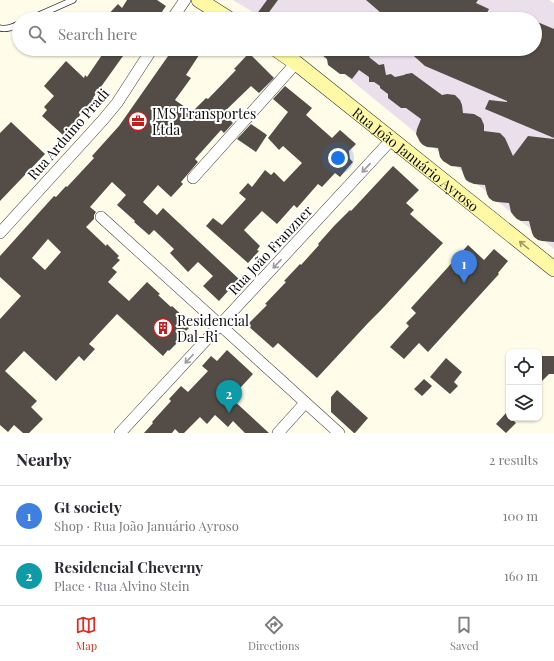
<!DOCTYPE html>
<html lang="en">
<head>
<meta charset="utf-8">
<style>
	:root { --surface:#fff; --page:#f2f2f3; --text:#2b2b33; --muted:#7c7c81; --line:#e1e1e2; --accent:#d93025 }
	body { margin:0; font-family:"Playfair Display",serif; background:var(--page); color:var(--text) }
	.controls { position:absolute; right:12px; bottom:12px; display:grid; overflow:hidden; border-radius:8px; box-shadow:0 1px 3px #0004 }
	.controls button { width:36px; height:36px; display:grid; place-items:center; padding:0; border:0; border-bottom:1px solid var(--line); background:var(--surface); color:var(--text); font:20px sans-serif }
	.you { position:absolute; left:338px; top:158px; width:14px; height:14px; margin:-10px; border:3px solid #fff; border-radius:50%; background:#1a73e8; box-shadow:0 0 0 6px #1a73e833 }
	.badge { display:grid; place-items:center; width:26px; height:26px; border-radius:50%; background:var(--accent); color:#fff; font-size:13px; font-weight:700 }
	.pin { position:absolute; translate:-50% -33px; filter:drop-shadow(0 1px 2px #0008) }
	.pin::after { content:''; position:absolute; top:21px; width:14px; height:12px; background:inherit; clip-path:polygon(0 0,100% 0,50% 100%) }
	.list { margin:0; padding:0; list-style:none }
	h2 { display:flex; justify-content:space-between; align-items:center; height:52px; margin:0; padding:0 16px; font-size:17px }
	h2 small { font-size:13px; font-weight:400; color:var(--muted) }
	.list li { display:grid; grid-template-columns:26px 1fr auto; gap:12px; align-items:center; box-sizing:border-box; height:60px; padding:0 16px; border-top:1px solid var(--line) }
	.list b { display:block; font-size:15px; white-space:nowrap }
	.list p { margin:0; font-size:13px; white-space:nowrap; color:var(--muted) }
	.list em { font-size:13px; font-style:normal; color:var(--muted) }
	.icon { flex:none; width:22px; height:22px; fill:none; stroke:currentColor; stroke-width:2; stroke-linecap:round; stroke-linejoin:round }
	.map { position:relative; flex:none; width:554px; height:433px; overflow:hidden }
	.search { position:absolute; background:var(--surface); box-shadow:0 1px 3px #0004; left:12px; right:12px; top:12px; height:44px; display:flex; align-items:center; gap:10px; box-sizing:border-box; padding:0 14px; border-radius:22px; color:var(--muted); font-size:15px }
	.sheet { height:172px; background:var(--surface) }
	nav { display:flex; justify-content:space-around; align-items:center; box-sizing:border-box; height:56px; border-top:1px solid var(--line); background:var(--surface); font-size:11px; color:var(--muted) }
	nav a { display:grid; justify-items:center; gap:2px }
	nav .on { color:var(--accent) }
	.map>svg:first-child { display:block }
	.industrial { fill:#eadfeb }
	.building { fill:#544d47; fill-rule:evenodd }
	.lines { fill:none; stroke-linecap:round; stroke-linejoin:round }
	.service-casing { stroke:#3e3e3e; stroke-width:7 }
	.minor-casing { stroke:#3e3e3e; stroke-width:12 }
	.secondary-casing { stroke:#2d2d2d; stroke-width:16 }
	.service { stroke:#fff; stroke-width:5.5 }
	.minor { stroke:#fff; stroke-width:11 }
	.secondary { stroke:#fff9a5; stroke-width:15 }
	.oneway { stroke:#9d9d9d }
	.oneway2 { stroke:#9d9a67 }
	.labels { text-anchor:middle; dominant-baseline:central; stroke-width:4; stroke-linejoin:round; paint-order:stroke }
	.poi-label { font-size:14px; fill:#0b0b0b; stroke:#fff; text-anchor:start }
	.street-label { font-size:14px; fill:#0b0b0b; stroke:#fff }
</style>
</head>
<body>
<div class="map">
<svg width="554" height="433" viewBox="0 0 554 433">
	<rect width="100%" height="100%" fill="#fffcea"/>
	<path class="industrial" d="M233 0H549L554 3V249L444 156 313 49H535V19H264Z"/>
	<path class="building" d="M127 0H157L166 6 157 19H104L118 4 122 8Z
		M267 0H278L264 19H253Z
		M366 0H478L476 3 489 9 484 19H388Z
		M535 21 554 29V138L485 109 489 100 507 102V101L425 66 406 49H535Z
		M106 49H128L93 98 94 99 63 135 42 116 47 110 44 107 54 96 44 86 66 61 84 78 85 75 87 77Z
		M173 49H203L186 75 191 78 175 100 192 112 206 98 208 99 236 70 234 69 249 53 274 78 259 93 251 86 223 113 233 123 224 133 221 130 195 159 198 162 181 182 183 184 171 197 158 185 143 202 157 215 163 208 239 279 219 301 203 286 213 276 198 262 188 272 170 253 174 249 154 230 149 235 134 222 135 221 117 205 126 195 112 182 90 207 96 212 94 215V219L86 227 106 246 107 244 119 256 117 258 120 260 112 268 117 272 108 282 129 301 147 282 160 294 158 295 171 307 172 306 185 318 184 319 191 326 177 340 179 341 169 351 168 350 163 356 117 314 89 344 95 349 84 361 79 356 56 381 24 351 5 371 37 401 31 407 43 419 29 433H23L14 425 8 432 0 425V319L21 296 0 277V256L54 196 56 197 66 186 67 187 94 158 92 156 119 126ZM48 239 61 252 45 270 32 258Z
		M325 49H375L369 57 379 65 384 64 386 75 391 74 395 77 404 75 406 74 412 73 442 95 447 94 455 95 460 100 462 105 463 113 474 114 481 118 484 125V131L500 133 505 138 513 156 528 136 554 139V242L542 241 538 240 534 237 532 233 529 221H521L517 219 514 216 511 212 509 203 497 202 493 201 489 198 487 194 485 185 474 184 469 182 466 180 464 176 461 167 451 166 443 161 440 157 438 148 427 147 423 145 420 142 416 134 417 129 421 119 406 108H401L388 98V94L380 88V86L374 82H369V77L359 70 352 79 345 74H340L328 65 327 59 321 54Z
		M285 86 312 108 306 115 332 138 340 130 356 144 349 151 350 159 353 162 340 177 335 173 322 187 318 184 297 208 294 205 277 224 262 211 244 230 260 246 257 250 259 251 248 263 206 226 213 218 222 225 246 199 239 193 248 183 252 187 265 170 271 175 274 172 284 182 302 163 283 146 279 150 268 138 288 112 273 99Z
		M11 122 45 154 0 201V133Z
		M251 124 267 135 256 152 237 139Z
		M393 166 419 190 406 203 414 210 410 214 443 243 382 309 369 322 317 378 278 343 273 348 247 325 267 305 265 304 286 282 284 281 300 264 301 265 319 245 318 244 334 226 350 210 351 211Z
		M468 245 484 260 494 249 508 261 498 273 499 274 428 352 419 343 404 359 390 347 409 326 406 323 416 313 411 308Z
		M227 350 253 374 231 398 269 433H245L233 421 228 427 215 415 207 424 200 417 184 433H179L175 429 172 433H144L153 423 152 422 171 401 169 399 181 386 188 392 208 371 202 366 211 356 217 361Z
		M539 356H554V374H549L539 384Z
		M446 358 462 372 454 382 458 386 450 394 430 377Z
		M424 379 432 386 422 396 414 389Z
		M337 390 368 418 355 433H354L331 412V397Z
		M506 413 509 417V418H511L516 423 506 433 496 424Z"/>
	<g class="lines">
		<defs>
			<path id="service" d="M30 19 73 0
				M0 28C6 30 13 27 19 24"/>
			<path id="minor" d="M172 19 185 0
				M193 178 296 63
				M101 217 339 433
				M0 233 102 121 117 103 152 49
				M120 433 392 139
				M278 433 305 403"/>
			<g id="secondary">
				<path d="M199 0 229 19"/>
				<path id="s1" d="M276 49 296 63 554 269"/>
			</g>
		</defs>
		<use href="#service" class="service-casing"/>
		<use href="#minor" class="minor-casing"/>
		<use href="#secondary" class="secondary-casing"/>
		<use href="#service" class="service"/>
		<use href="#minor" class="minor"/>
		<use href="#secondary" class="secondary"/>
	</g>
	<defs><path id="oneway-shaft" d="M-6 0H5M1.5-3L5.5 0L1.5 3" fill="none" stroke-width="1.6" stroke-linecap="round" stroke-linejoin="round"/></defs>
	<g class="oneway">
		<use href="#oneway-shaft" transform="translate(366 168) rotate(133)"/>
		<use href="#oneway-shaft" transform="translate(277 264) rotate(133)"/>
		<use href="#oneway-shaft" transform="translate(189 359) rotate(133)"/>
	</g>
	<use class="oneway2" href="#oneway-shaft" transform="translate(524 245) rotate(-141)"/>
	<defs>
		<symbol id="office-ring" viewBox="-11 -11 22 22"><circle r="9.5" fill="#fff" stroke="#c11e1e" stroke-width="1.5"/><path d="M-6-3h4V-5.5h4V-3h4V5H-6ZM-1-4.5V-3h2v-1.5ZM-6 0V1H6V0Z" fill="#c11e1e"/></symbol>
		<symbol id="building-ring" viewBox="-11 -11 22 22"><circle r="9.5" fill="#fff" stroke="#c11e1e" stroke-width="1.5"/><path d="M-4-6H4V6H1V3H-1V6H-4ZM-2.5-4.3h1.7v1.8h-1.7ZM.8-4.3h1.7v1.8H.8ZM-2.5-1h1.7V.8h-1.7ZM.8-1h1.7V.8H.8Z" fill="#c11e1e"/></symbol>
	</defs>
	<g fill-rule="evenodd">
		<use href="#office-ring" x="127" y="110" width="22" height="22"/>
		<use href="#building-ring" x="152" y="317" width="22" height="22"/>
	</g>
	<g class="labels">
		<g class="poi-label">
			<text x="152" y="113">JMS Transportes<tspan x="152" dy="16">Ltda</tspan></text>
			<text x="177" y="320">Residencial<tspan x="177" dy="16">Dal-Ri</tspan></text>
		</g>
		<g class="street-label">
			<text transform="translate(68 134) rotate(-49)">Rua Arduino Pradi</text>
			<text stroke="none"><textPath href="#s1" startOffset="178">Rua João Januário Ayroso</textPath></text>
			<text transform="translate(270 250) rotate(-47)">Rua João Franzner</text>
		</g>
	</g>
</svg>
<div class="controls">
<button><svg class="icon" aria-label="locate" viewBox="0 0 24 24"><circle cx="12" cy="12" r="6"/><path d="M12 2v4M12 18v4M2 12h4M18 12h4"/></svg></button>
<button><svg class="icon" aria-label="layers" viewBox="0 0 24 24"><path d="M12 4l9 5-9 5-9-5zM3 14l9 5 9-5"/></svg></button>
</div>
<div class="you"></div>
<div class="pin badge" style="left:464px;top:283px;background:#3f7fe0">1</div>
<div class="pin badge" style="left:229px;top:413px;background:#0f9aa8">2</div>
<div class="search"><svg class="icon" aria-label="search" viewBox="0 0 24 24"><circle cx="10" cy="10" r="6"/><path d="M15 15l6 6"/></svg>Search here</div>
</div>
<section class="sheet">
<h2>Nearby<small>2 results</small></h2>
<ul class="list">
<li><span class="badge" style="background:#3f7fe0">1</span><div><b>Gt society</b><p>Shop · Rua João Januário Ayroso</p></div><em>100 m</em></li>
<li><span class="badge" style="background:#0f9aa8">2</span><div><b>Residencial Cheverny</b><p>Place · Rua Alvino Stein</p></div><em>160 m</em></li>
</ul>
</section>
<nav>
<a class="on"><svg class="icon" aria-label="map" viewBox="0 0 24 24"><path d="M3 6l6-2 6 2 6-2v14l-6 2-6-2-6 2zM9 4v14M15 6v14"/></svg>Map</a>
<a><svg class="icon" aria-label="directions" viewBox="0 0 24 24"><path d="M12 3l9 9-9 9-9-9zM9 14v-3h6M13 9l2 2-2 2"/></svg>Directions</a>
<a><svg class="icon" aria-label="saved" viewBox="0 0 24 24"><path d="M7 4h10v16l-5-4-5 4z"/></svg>Saved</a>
</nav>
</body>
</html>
